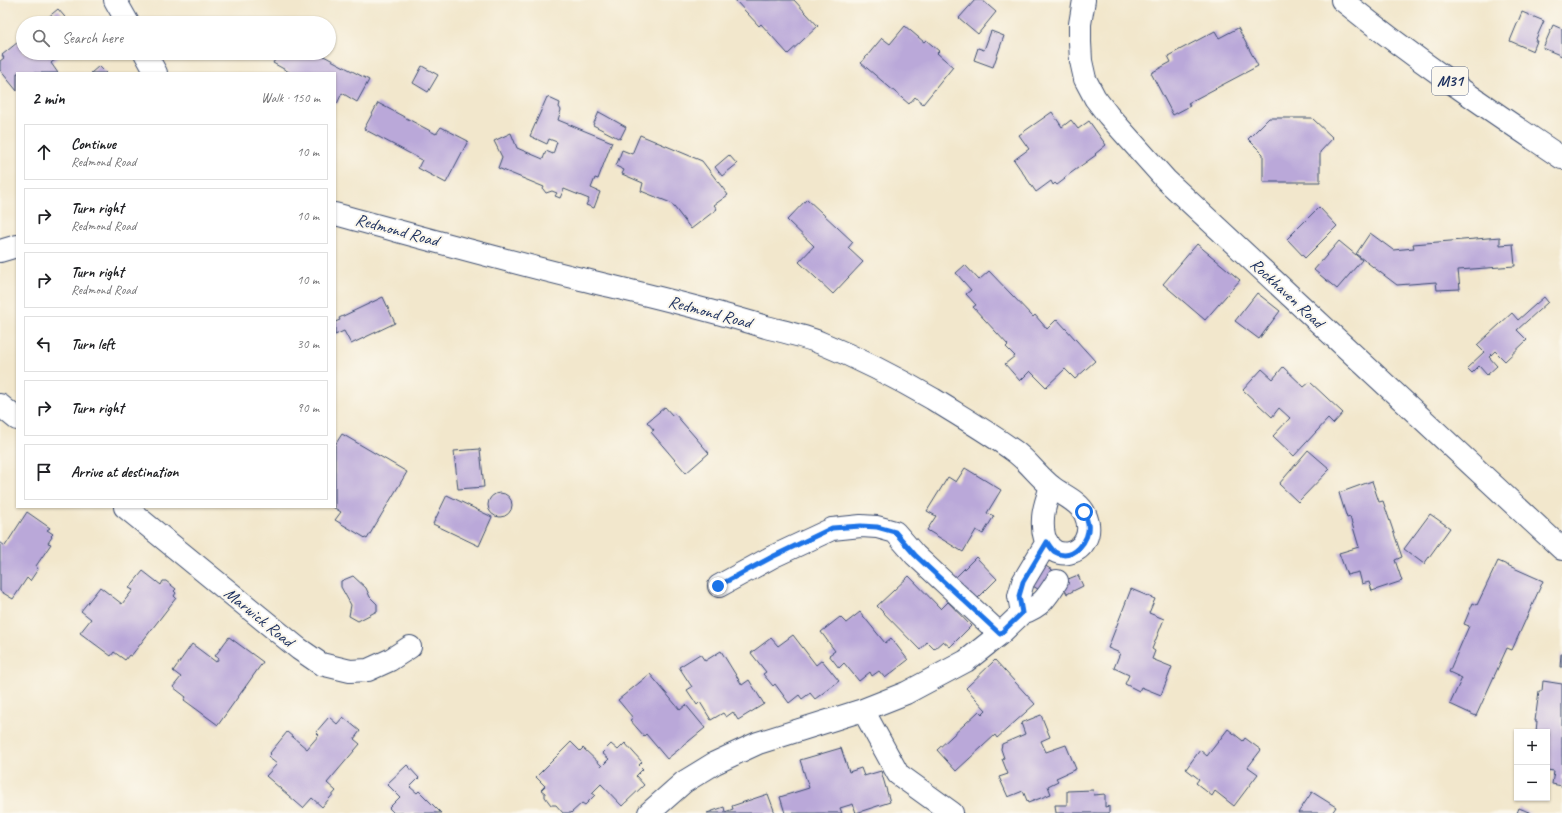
<!DOCTYPE html>
<html lang="en">
<head>
<meta charset="utf-8">
<style>
	:root { --surface:#fff; --page:#f6f6f6; --text:#202124; --muted:#757577; --line:#e0e0e0 }
	body { margin:0; font-family:Caveat,sans-serif; background:var(--page); color:var(--text) }
	.controls { position:absolute; right:12px; bottom:12px; display:grid; overflow:hidden; border-radius:0px; box-shadow:0 1px 3px #0004 }
	.controls button { width:36px; height:36px; display:grid; place-items:center; padding:0; border:0; border-bottom:1px solid var(--line); background:var(--surface); color:var(--text); font:20px sans-serif }
	.stop { position:absolute; width:12px; height:12px; margin:-9px; border:3px solid #1a73e8; border-radius:50%; background:#fff }
	.stop.end { background:#1a73e8; border-color:#fff; box-shadow:0 1px 4px #0008 }
	.list { margin:0; padding:0; list-style:none }
	h2 { display:flex; justify-content:space-between; align-items:center; height:52px; margin:0; padding:0 16px; font-size:17px }
	h2 small { font-size:13px; font-weight:400; color:var(--muted) }
	.list li { display:grid; grid-template-columns:26px 1fr auto; gap:12px; align-items:center; box-sizing:border-box; height:56px; margin:0 8px 8px; padding:0 8px; border:1px solid var(--line); border-radius:0px }
	.list b { display:block; font-size:15px; white-space:nowrap }
	.list p { margin:0; font-size:13px; white-space:nowrap; color:var(--muted) }
	.list em { font-size:13px; font-style:normal; color:var(--muted) }
	.icon { flex:none; width:22px; height:22px; fill:none; stroke:currentColor; stroke-width:2; stroke-linecap:round; stroke-linejoin:round }
	.map { position:relative; flex:none; width:1562px; height:813px; overflow:hidden }
	.search { position:absolute; background:var(--surface); box-shadow:0 1px 3px #0004; left:16px; top:16px; width:320px; height:44px; display:flex; align-items:center; gap:10px; box-sizing:border-box; padding:0 14px; border-radius:22px; color:var(--muted); font-size:15px }
	.panel { position:absolute; background:var(--surface); box-shadow:0 1px 3px #0004; left:16px; top:72px; width:320px; height:436px; border-radius:0px }
	.map>svg:first-child { display:block }
	.building { fill:#baa8d9 }
	.lines { fill:none; stroke-linecap:round; stroke-linejoin:round }
	.minor-casing { stroke:#3b4b6e; stroke-width:24 }
	.major-casing { stroke:#3b4b6e; stroke-width:24 }
	.minor { stroke:#fff; stroke-width:22 }
	.major { stroke:#fff; stroke-width:22 }
	.route { stroke:#1a73e8; stroke-width:5 }
	.labels { text-anchor:middle; dominant-baseline:central; stroke-width:4; stroke-linejoin:round; paint-order:stroke }
	.shield { fill:#fbf7ec; stroke:#5e6b89; stroke-width:1 }
	.shield-label { font-size:16px; font-weight:bold; fill:#1b2f5e }
	.street-label { font-size:17px; fill:#1b2f5e; stroke:#fbf7ec }
</style>
</head>
<body>
<div class="map">
<svg width="1562" height="813" viewBox="0 0 1562 813">
	<rect width="100%" height="100%" fill="#fbf7ec"/>
	<filter id="ink" filterUnits="userSpaceOnUse"><feTurbulence type="fractalNoise" baseFrequency=".025" numOctaves="2"/><feDisplacementMap in="SourceGraphic" scale="8" xChannelSelector="R" yChannelSelector="G"/><feConvolveMatrix kernelMatrix="1 2 1 2 8 2 1 2 1" color-interpolation-filters="sRGB"/></filter>
	<filter id="wash" filterUnits="userSpaceOnUse"><feTurbulence type="fractalNoise" baseFrequency=".012" numOctaves="4" result="noise"/><feDisplacementMap in="SourceGraphic" scale="16" xChannelSelector="R" yChannelSelector="G"/><feGaussianBlur stdDeviation="0.9" result="paint"/><feColorMatrix in="noise" values="0 0 0 0 0 0 0 0 0 0 0 0 0 0 0 0 0 1.4 0 .05"/><feComposite in="paint" operator="in"/></filter>
	<g filter="url(#wash)">
		<rect width="100%" height="100%" fill="#f2e7cc"/>
		<g id="blocks">
			<path class="building" d="M735 0H794L818 26 788 54 761 24 759 26Z
				M975 0H982L996 12 978 34 959 18Z
				M58 9 70 23H41Z
				M1522 12 1544 21 1535 41H1537L1533 51 1510 41Z
				M286 19 298 23H284Z
				M1553 25 1562 29V56L1543 48Z
				M905 26 924 42 926 40 939 51 937 53 953 67 923 104 915 97 909 104 861 63 882 38 890 44Z
				M1238 28 1258 66 1188 103 1190 106 1173 115 1151 73 1171 62 1168 56 1215 31 1219 38Z
				M991 31 1004 36 993 67 974 60 978 48 984 50Z
				M23 38V53H63L51 63 58 73H17V91L0 70V61L4 58 2 55Z
				M279 53H318L369 80 357 102 342 93 337 104 335 103V73H291L273 63Z
				M99 66 106 73H91Z
				M422 66 438 75 428 92 413 83Z
				M547 97 560 103 559 107 561 110 558 120 612 142 598 179 595 178 591 188 600 192 594 208 586 205 589 199 564 189 560 198 555 196 557 193 552 191 546 193 543 189 544 187 498 168 502 157 494 141 511 133 517 148 543 159 546 151 553 154 557 142 549 139 547 144 530 136Z
				M378 103 436 134 441 127 468 141 446 183 418 168 422 160 364 129Z
				M599 112 626 127 620 139 593 125Z
				M1052 112 1062 127 1071 120 1078 129 1089 121 1106 145 1095 154 1096 155 1064 178 1065 179 1057 185 1055 183 1053 185 1051 181 1036 192 1014 160 1029 149 1019 135Z
				M1269 118H1312L1333 138 1320 152V182H1263V154L1248 139Z
				M640 135 702 161 728 195 714 205 717 209 691 229 671 203 641 191 643 183 622 174 624 170 616 166 622 150 632 154Z
				M729 155 737 164 722 176 715 167Z
				M807 199 853 242 848 248 863 262 833 294 799 262 814 246 787 220Z
				M1319 207 1337 226 1305 258 1287 239Z
				M1370 233 1393 250 1414 248 1413 244 1500 237V245L1513 244 1515 266 1458 270 1460 289 1437 290 1436 282 1397 285 1356 254Z
				M1339 241 1362 260 1337 289 1314 270Z
				M1197 244 1240 280 1205 320 1163 284Z
				M965 265 979 280 989 271 1033 317 1035 315 1047 329 1057 319 1095 361 1075 379 1065 369 1046 387 1030 371 1020 381 1005 364 1015 356 1006 347 1008 345 973 307 976 305 966 294 971 290 956 273Z
				M1257 293 1280 311 1259 339 1235 321Z
				M383 297 395 323 351 344 344 331 335 335V322L340 320 339 318Z
				M1544 297 1548 302 1517 330 1527 340 1505 361 1495 351 1489 357 1497 366 1487 375 1479 366 1472 373 1467 368 1484 352 1477 345 1512 313 1518 320Z
				M1283 367 1304 387 1310 382 1343 413 1333 424 1328 419 1294 456 1273 436 1290 418 1279 408 1272 417 1243 390 1262 369 1273 379Z
				M665 407 672 415 675 414 709 453 686 473 651 432 654 430 647 422Z
				M342 434 407 472 367 539 335 520 341 512 333 507H335V445Z
				M480 449 484 487 458 489 454 451Z
				M1308 450 1330 469 1298 502 1279 484Z
				M965 468 1001 490 987 513 994 516 983 534 976 530 963 552 927 530 936 516 927 511 948 477 956 482Z
				M1372 481 1379 502 1383 501 1402 557 1395 560 1402 581 1372 591 1369 582 1362 584 1359 572 1347 575 1339 553 1359 547 1350 517 1347 518 1339 493Z
				M488 505a12 12 0 1 1 24 0a12 12 0 1 1-24 0Z
				M447 495 492 517 479 546 433 524Z
				M27 512 50 528 47 530 53 534 51 536 52 537 48 543 51 544 36 566 38 569 30 581 27 578 13 599 0 591V542L5 546Z
				M1430 514 1450 528 1424 564 1404 549Z
				M976 557 997 579 973 603 951 582Z
				M1498 561 1543 581 1512 650 1507 648 1476 716 1450 704 1462 678 1449 672 1469 626 1464 624 1473 603 1477 605Z
				M1042 564 1054 571 1043 592 1031 585Z
				M143 571 161 585 163 581H166L176 589 174 591 176 593 174 596 176 598 131 656 129 655 125 660 114 652 111 656 80 633 91 619 81 611 100 587 122 604 133 590 129 588Z
				M1078 575 1083 586 1067 594 1061 582Z
				M353 576 366 588 370 597 377 604V611L358 621 349 616 351 605 341 587V581Z
				M909 576 941 609 948 602 971 626 950 647 943 641 934 649 927 642 920 650 877 606Z
				M1131 589 1155 599 1149 613 1164 619 1152 649 1155 651 1152 659 1172 667 1161 695 1141 687 1139 691 1125 684 1129 675 1114 668 1120 653 1108 648Z
				M860 612 885 643 891 638 908 660 885 678 879 671 872 676 870 672 859 681 844 663 839 668 829 655 835 651 821 632 840 617 846 623Z
				M793 635 816 665 822 660 839 681 815 699 810 693 802 699 799 695 789 703 775 684 773 686 763 674 766 672 751 653 771 638 778 646Z
				M229 637 263 662 218 725 184 700 186 697 173 687 181 677 173 671 192 644 216 662 219 658 215 656Z
				M721 651 742 685 749 680 764 704 738 720 733 712 726 717 723 713 711 720 700 702 697 705 687 690 692 687 679 667 700 654 705 661Z
				M1561 654H1562V667H1560Z
				M995 660 1035 704 997 738 995 735 956 771 937 750 979 711 982 714 986 710 966 688Z
				M650 674 680 710 686 705 705 728 667 759 646 734 644 736 630 720 633 718 618 700Z
				M1543 681 1562 684V786L1552 784 1554 771 1547 770V748L1549 734H1547V732H1536L1537 721H1535L1539 691H1542Z
				M1041 715 1050 737 1041 741 1046 752 1066 745 1076 769 1056 778 1058 781 1048 786 1051 794 1028 803 1023 791 1008 797 999 777 1008 774 1002 759 1004 758 1001 749 1002 744 1025 734 1021 723Z
				M329 717 337 724 343 717 360 731 354 739 360 744 327 783 336 791 322 807 312 798 303 808 266 776 277 764 268 757 271 754 270 753 287 732 307 749 319 735 316 732Z
				M1228 729 1243 741 1245 738 1261 750 1248 767 1258 774 1234 806 1215 791 1212 796 1196 783 1199 779 1186 769 1200 750 1207 756Z
				M571 742 580 751 583 748 602 766 609 759 602 753 611 744 618 750 625 743 642 762 639 765 643 769 636 776 644 785 622 806 601 784 592 793 595 795 585 805 582 803 571 813H563L556 805H551L545 797V793L541 790 545 786 536 777Z
				M841 748 849 772 861 768 864 776 881 771 890 802 856 813 853 804 840 808 842 813H785L780 797 809 788 800 760Z
				M407 765 419 778 410 787 417 793 419 791 441 813H394L389 808 400 797 387 784Z
				M1093 790 1094 795 1105 794V807L1109 806V813H1056L1055 805H1067V791Z
				M1312 792 1336 807 1332 813H1298Z
				M768 794 775 813H707L724 807 725 812 733 809 732 806Z
				M1519 808 1531 813H1517Z"/>
		</g>
	</g>
	<g filter="url(#ink)">
		<use href="#blocks" fill-opacity="0" stroke="#3b4b6e" stroke-width="1"/>
		<g class="lines">
			<defs>
				<path id="minor" d="M115 0 128 23
					M1084 0 1080 24V42L1081 61 1085 79 1095 98 1108 115 1166 180 1562 549
					M145 53 156 73
					M335 214C417 236 498 259 581 279 643 294 705 308 766 327 785 332 804 336 821 343 860 359 897 378 933 399 960 416 988 432 1014 451 1028 461 1038 476 1052 487 1062 495 1079 501 1085 514 1103 555 1039 575 1043 519 1043 508 1048 497 1051 486
					M0 251 17 246
					M0 405 17 419
					M125 507 299 649 321 664 350 671 368 670 390 660 410 647
					M1047 542 1023 582 1019 596 1022 613C1041 607 1047 597 1057 581
					M719 586 772 557 832 529 861 526 877 527 895 532 915 555 1000 634
					M863 710 898 774 952 813
					M649 813 684 782 715 763 758 743 863 710 906 693 966 661 1000 634 1022 613"/>
				<path id="major" d="M1342 0C1412 57 1487 108 1562 158"/>
			</defs>
			<use href="#minor" class="minor-casing"/>
			<use href="#major" class="major-casing"/>
			<use href="#minor" class="minor"/>
			<use href="#major" class="major"/>
		</g>
	</g>
	<g class="lines" filter="url(#ink)">
		<path class="route" d="M718 586 772 557 832 528 861 526 877 527 895 532 915 555 1000 634 1022 613 1019 596 1023 582 1047 542C1049 545 1052 550 1055 552 1072 563 1091 540 1088 524 1087 520 1086 516 1084 512"/>
	</g>
	<g class="labels">
		<rect class="shield" x="1432" y="67" width="36" height="28" rx="3"/>
		<g class="shield-label">
			<text x="1450" y="81">M31</text>
		</g>
		<g class="street-label">
			<text transform="translate(397 230) rotate(15)">Redmond Road</text>
			<text transform="translate(1287 293) rotate(43)">Rockhaven Road</text>
			<text transform="translate(710 312) rotate(15)">Redmond Road</text>
			<text transform="translate(259 617) rotate(39)">Marwick Road</text>
		</g>
	</g>
</svg>
<div class="controls">
<button>+</button>
<button>−</button>
</div>
<div class="stop" style="left:1084px;top:512px"></div>
<div class="stop end" style="left:718px;top:586px"></div>
<div class="search"><svg class="icon" aria-label="search" viewBox="0 0 24 24"><circle cx="10" cy="10" r="6"/><path d="M15 15l6 6"/></svg>Search here</div>
<section class="panel">
<h2>2 min<small>Walk · 150 m</small></h2>
<ul class="list">
<li><svg class="icon" aria-label="ahead" viewBox="0 0 24 24"><path d="M12 20V5M6 11l6-6 6 6"/></svg><div><b>Continue</b><p>Redmond Road</p></div><em>10 m</em></li>
<li><svg class="icon" aria-label="right" viewBox="0 0 24 24"><path d="M7 20v-9h11M14 6l5 5-5 5"/></svg><div><b>Turn right</b><p>Redmond Road</p></div><em>10 m</em></li>
<li><svg class="icon" aria-label="right" viewBox="0 0 24 24"><path d="M7 20v-9h11M14 6l5 5-5 5"/></svg><div><b>Turn right</b><p>Redmond Road</p></div><em>10 m</em></li>
<li><svg class="icon" aria-label="left" viewBox="0 0 24 24"><path d="M17 20v-9H6M10 6l-5 5 5 5"/></svg><div><b>Turn left</b></div><em>30 m</em></li>
<li><svg class="icon" aria-label="right" viewBox="0 0 24 24"><path d="M7 20v-9h11M14 6l5 5-5 5"/></svg><div><b>Turn right</b></div><em>90 m</em></li>
<li><svg class="icon" aria-label="arrive" viewBox="0 0 24 24"><path d="M6 21V4h12l-3 4 3 4H6"/></svg><div><b>Arrive at destination</b></div></li>
</ul>
</section>
</div>
</body>
</html>
